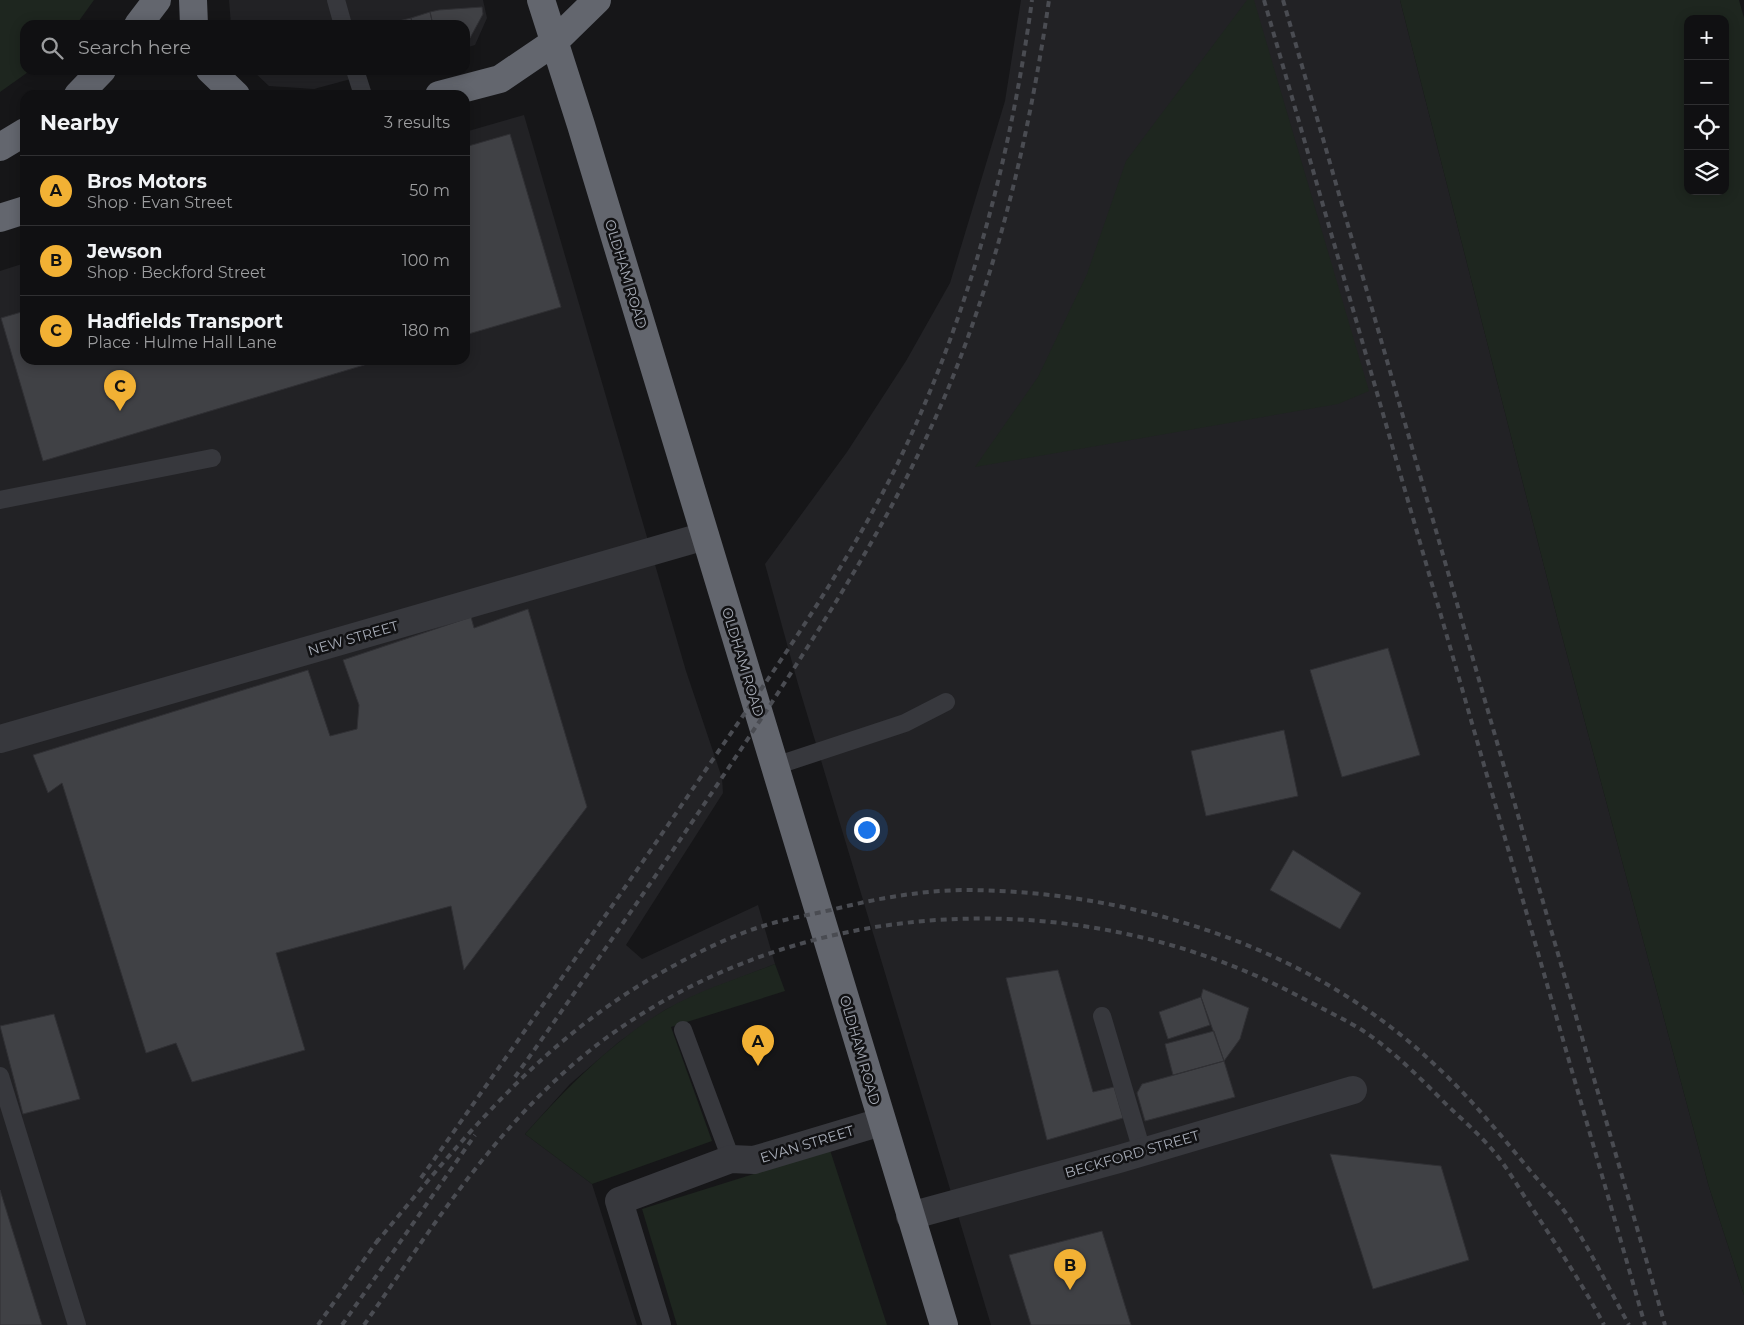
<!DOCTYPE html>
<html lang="en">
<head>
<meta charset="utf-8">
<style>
	:root { --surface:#101012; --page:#19191b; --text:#f1f3f6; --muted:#9c9d9f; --line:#303032; --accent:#f2b134 }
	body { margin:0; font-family:Montserrat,sans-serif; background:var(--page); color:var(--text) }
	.controls { position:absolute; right:15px; top:15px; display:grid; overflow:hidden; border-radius:10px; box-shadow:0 2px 12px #0003 }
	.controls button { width:45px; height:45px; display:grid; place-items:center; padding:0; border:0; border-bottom:1px solid var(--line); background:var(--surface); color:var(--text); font:25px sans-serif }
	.you { position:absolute; left:866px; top:829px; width:18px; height:18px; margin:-12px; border:4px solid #fff; border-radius:50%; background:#1a73e8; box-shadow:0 0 0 8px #1a73e833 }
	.badge { display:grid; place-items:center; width:32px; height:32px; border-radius:50%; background:var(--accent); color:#111; font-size:16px; font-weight:700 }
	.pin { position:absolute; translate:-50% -41px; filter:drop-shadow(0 1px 2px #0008) }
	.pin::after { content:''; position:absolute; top:26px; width:18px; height:15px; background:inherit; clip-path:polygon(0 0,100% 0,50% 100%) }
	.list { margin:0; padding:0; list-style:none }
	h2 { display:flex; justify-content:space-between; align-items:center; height:65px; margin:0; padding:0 20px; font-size:21px }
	h2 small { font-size:16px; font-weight:400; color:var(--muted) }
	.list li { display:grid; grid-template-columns:32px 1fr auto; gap:15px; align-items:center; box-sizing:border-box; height:70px; padding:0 20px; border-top:1px solid var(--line) }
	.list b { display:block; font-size:19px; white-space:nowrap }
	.list p { margin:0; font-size:16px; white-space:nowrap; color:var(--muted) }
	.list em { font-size:16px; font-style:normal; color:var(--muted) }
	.icon { flex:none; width:28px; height:28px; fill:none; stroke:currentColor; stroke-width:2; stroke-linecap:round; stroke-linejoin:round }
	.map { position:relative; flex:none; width:1744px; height:1325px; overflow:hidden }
	.search { position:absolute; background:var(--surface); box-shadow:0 2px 12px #0003; left:20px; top:20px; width:450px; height:55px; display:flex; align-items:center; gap:12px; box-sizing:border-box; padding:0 18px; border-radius:15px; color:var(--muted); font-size:19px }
	.panel { position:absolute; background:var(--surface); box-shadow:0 2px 12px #0003; left:20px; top:90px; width:450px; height:275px; border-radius:15px }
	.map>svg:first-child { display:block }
	.built { fill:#222225 }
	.green { fill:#1e261f; fill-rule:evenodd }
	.building { fill:#404145; stroke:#303034 }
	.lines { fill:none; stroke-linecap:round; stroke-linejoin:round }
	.lane { stroke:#37383d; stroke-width:18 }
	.street { stroke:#37383d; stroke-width:28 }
	.highway { stroke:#63666e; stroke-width:28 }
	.rail { stroke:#4a4c52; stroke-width:4; stroke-dasharray:6 5; stroke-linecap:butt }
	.labels { text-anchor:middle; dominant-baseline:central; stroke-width:5; stroke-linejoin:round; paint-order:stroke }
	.street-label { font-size:14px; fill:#a8adb8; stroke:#111113 }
</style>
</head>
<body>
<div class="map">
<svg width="1744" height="1325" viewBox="0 0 1744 1325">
	<rect width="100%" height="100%" fill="#161618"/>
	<path class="built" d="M229 0H483L487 18 475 45 465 48V25H231Z
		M1021 0H1400L1558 621 1709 1187 1744 1295V1325H991L798 684 765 564 847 452 906 361 950 283 1005 101Z
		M252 70H384L314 89 269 86Z
		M524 115 686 671 722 778 723 793 626 945 642 959 758 905 775 964 694 996 665 1010 619 1042 570 1084 525 1134 592 1184 637 1325H0V271L25 263V360H465V132Z"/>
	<path class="green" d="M0 0H94L76 25H25V70H31L0 92Z
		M1247 0H1254L1369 391 1338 404 975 467 1038 377 1087 274 1126 161Z
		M1400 0H1739L1744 18V1295L1709 1187 1558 621ZM1688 19H1725V191H1688Z
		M775 964 785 991 671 1027 712 1141 592 1184 525 1134C567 1088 611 1042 665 1010 699 990 739 978 775 964Z
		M830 1150 887 1325H677L642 1209Z"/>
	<path class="building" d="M482 7 483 14 470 38 465 40V25H433L430 12 439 10Z
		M430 12 433 25H413L411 18Z
		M411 18 413 25H392L391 23Z
		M510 134 561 307 465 335V147Z
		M25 311V360H381L43 461 1 318Z
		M528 609 587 807 464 970 451 906 276 953 305 1050 192 1082 176 1043 146 1053 62 783 48 793 33 755 308 670 330 736 357 729 359 705 343 660 471 617 474 628Z
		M1388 648 1420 755 1342 777 1310 670Z
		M1284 730 1298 796 1206 816 1191 751Z
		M1293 850 1361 893 1340 929 1270 890Z
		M1058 970 1093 1092 1114 1087 1123 1118 1047 1140 1006 978Z
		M1203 989 1249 1008 1240 1039 1224 1061 1201 997Z
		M1201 997 1210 1025 1168 1039 1159 1012Z
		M54 1014 80 1099 23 1114 0 1026Z
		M1214 1031 1224 1061 1173 1075 1165 1044Z
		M1224 1061 1235 1097 1145 1121 1137 1093 1142 1084Z
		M1330 1154 1441 1166 1469 1260 1373 1289Z
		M0 1190 42 1325H0Z
		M1102 1231 1131 1325H1031L1009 1255Z"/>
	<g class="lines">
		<path class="lane" d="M336 0 343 25
			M355 70 363 95
			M0 500 212 458
			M775 766 905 723 946 702
			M1102 1016 1142 1151
			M683 1030 731 1159
			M0 1076 77 1325"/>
		<path class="street" d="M0 739 705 536
			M910 1216 1119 1159 1353 1090
			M657 1325 619 1201 731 1159 754 1160 881 1122"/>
		<path class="highway" d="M193 0 194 25
			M541 0 581 125 944 1325
			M138 25 157 0
			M210 70 236 95
			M78 95 102 70
			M439 95 500 79 553 43 597 0
			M0 147 25 132
			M0 218 25 210"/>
		<path class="rail" d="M1264 0 1645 1325
			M1283 0 1665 1325
			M515 1077C599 959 681 840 761 719 831 612 901 503 950 384 1000 261 1030 131 1049 0
			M421 1178C517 1042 613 906 707 768 773 672 841 576 894 471 967 323 1010 163 1032 0
			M376 1243C459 1143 536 1046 650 979 685 959 724 938 763 926 785 919 808 915 831 910 874 899 917 891 962 890 1130 890 1310 946 1434 1064 1469 1096 1498 1132 1528 1168 1541 1184 1556 1199 1568 1216 1591 1251 1609 1289 1629 1325
			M318 1325 380 1237
			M342 1325 475 1135
			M364 1325C436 1222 503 1114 606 1038 810 890 1087 882 1306 1000 1325 1010 1344 1019 1362 1030 1395 1052 1422 1080 1450 1108 1465 1122 1481 1136 1495 1153 1509 1170 1521 1192 1534 1211 1559 1249 1583 1285 1604 1325"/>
	</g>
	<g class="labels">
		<g class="street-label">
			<text transform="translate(626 274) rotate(73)">OLDHAM ROAD</text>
			<text transform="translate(353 638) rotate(-16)">NEW STREET</text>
			<text transform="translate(743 662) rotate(73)">OLDHAM ROAD</text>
			<text transform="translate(860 1050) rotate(74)">OLDHAM ROAD</text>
			<text transform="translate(807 1144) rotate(-17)">EVAN STREET</text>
			<text transform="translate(1132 1154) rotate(-16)">BECKFORD STREET</text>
		</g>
	</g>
</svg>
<div class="controls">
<button>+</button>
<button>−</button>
<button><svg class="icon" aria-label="locate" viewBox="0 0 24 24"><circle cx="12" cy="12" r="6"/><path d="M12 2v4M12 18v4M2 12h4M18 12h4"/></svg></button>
<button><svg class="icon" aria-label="layers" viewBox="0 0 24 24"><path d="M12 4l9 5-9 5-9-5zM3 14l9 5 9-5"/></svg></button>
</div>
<div class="you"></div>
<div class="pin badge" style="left:758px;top:1066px">A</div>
<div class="pin badge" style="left:1070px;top:1290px">B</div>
<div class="pin badge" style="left:120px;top:411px">C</div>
<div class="search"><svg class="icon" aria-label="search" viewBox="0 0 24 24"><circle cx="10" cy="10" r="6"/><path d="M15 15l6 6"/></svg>Search here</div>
<section class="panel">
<h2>Nearby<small>3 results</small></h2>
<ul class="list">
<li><span class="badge">A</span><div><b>Bros Motors</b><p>Shop · Evan Street</p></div><em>50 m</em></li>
<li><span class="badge">B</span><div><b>Jewson</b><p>Shop · Beckford Street</p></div><em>100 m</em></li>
<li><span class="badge">C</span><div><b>Hadfields Transport</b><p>Place · Hulme Hall Lane</p></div><em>180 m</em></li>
</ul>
</section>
</div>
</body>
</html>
